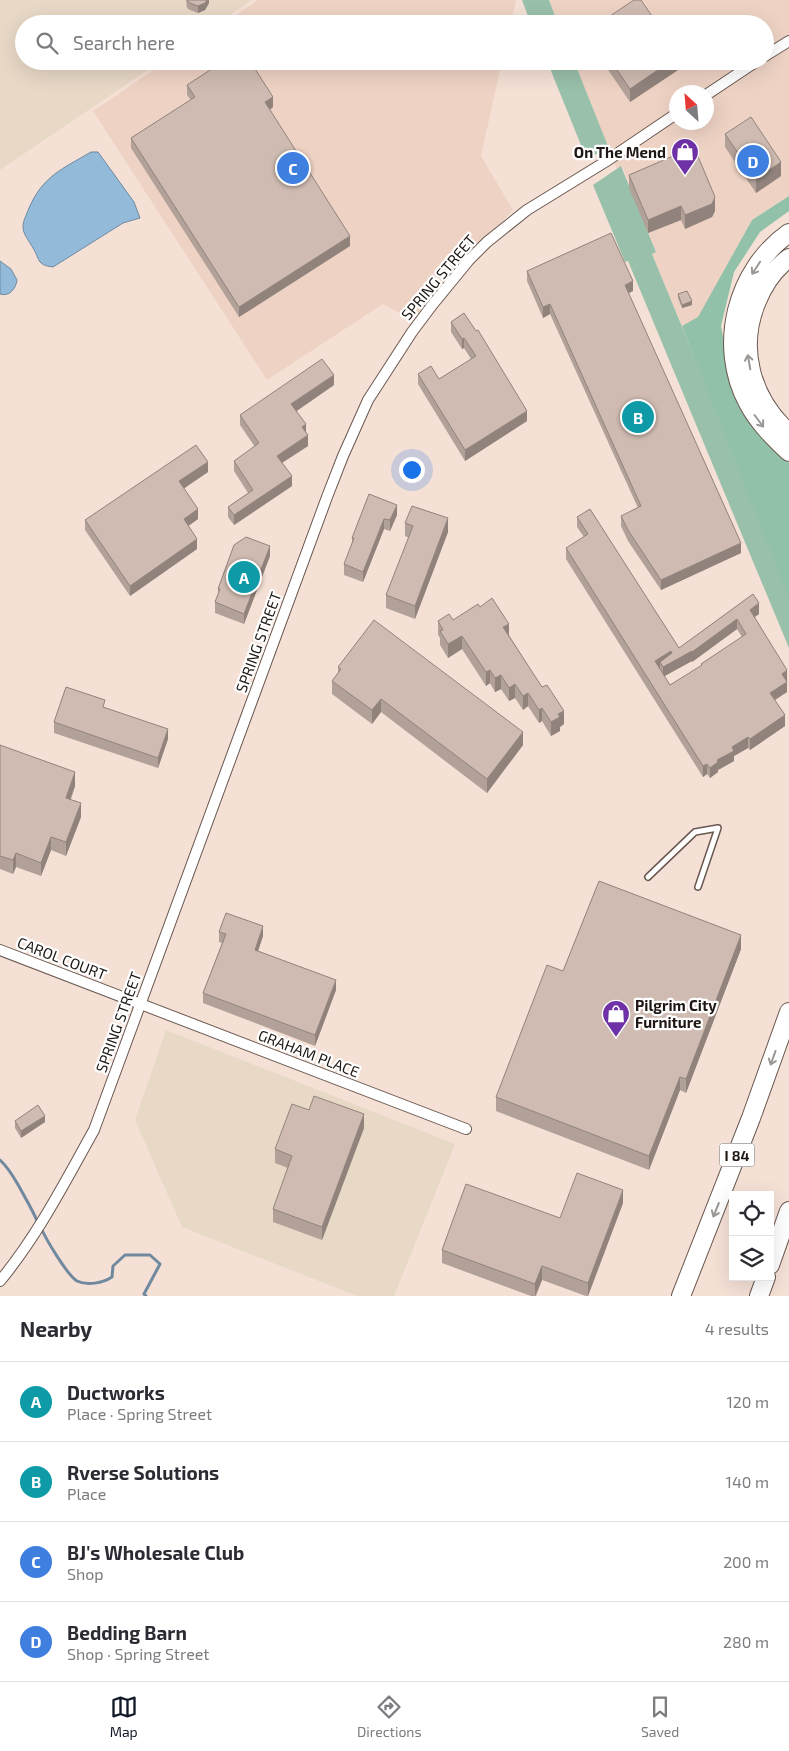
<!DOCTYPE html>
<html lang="en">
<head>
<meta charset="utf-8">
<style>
	:root { --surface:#fff; --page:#f7f7f7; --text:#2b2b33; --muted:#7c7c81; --line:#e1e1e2; --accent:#111827 }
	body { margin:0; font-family:"Exo 2",sans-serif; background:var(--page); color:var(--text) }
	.controls { position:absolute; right:15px; bottom:15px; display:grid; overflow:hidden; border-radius:0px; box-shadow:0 5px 20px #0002 }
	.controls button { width:45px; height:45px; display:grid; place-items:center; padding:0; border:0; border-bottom:1px solid var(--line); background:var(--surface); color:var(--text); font:25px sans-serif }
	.compass { position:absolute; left:669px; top:85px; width:45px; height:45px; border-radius:50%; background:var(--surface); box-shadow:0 5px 20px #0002; rotate:334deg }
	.you { position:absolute; left:411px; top:469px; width:18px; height:18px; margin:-12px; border:4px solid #fff; border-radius:50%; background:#1a73e8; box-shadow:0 0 0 8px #1a73e833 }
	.badge { display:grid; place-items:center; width:32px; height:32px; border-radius:50%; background:var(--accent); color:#fff; font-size:16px; font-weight:700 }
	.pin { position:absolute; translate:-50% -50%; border:2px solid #fff; box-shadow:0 1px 5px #0006 }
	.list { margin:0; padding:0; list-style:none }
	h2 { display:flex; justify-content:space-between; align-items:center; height:65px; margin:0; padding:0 20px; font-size:21px }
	h2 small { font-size:16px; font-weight:400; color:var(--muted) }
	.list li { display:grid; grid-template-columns:32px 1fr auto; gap:15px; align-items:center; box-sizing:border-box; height:80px; padding:0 20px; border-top:1px solid var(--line) }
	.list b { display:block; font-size:19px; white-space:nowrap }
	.list p { margin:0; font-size:16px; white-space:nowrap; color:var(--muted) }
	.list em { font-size:16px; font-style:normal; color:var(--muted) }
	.icon { flex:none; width:28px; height:28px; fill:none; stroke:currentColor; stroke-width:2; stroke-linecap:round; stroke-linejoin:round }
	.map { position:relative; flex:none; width:789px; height:1296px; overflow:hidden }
	.search { position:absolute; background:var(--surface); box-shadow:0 5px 20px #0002; left:15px; right:15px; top:15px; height:55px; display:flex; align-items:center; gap:12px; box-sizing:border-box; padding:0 18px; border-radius:28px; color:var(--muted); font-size:19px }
	.sheet { height:385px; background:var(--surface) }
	nav { display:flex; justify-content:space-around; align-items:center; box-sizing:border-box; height:70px; border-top:1px solid var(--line); background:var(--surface); font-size:14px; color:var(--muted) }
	nav a { display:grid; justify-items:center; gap:2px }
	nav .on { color:var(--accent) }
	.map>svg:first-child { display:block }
	.built { fill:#eed3c4; fill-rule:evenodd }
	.industrial { fill:#e8d8c6 }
	.green { fill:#99c0ab }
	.forest { fill:#91c1a8 }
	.water { fill:#93bad9; stroke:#70899e }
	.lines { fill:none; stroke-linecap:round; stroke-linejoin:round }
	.stream { stroke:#70899e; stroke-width:3 }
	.service-casing { stroke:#69584f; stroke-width:8 }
	.minor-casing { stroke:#69584f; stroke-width:12 }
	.motorway-casing { stroke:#69584f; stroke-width:20 }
	.service { stroke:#fff; stroke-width:5 }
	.minor { stroke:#fff; stroke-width:10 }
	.motorway { stroke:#fff; stroke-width:18 }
	.wall { fill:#b2a198; fill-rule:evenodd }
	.shaded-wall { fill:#91837c }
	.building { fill:#cfbbb1; stroke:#91837c; fill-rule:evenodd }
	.oneway { stroke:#9a9795 }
	.labels { text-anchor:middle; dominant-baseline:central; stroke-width:4.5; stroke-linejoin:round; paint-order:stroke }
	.shield { fill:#fff; stroke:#625d5a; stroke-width:1 }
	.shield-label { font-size:14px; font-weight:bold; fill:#1e1713 }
	.poi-label { font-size:15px; font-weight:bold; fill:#1e1713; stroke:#fff; text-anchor:end }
	.street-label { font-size:15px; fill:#1e1713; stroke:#fff }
</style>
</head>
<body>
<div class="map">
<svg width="789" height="1296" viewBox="0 0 789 1296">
	<rect width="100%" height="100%" fill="#f5e0d6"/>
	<path class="built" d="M258 0H516L511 24H223Z
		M549 0H789V196L752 220 698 318 682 326 652 254 656 251 622 166 617 169 574 61H765V24H558ZM676 92H706V122H676Z
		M167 61H502L481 156 513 210 412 320 383 304 267 380 93 111Z"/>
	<path class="industrial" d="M0 0H252L217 24H24V61H161L0 170Z
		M166 1030 455 1144 394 1296H357L182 1227 135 1120Z"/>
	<path class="green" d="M522 0H549L558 24H531Z
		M547 61H574L608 146 587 160Z
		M621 166 656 252 652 254 789 586V648L628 261 625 262 593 185Z"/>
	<path class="forest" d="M789 196V211L760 232 734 272 721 326 730 373 771 444 789 463V597L682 326 698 317 752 220Z"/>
	<path class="water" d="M91 152H98L134 202 140 218 123 223 53 267C36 265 40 259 33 248 29 241 23 234 23 227 23 220 27 214 29 208 43 176 62 169 91 152Z
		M0 261 11 269 17 280C16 289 9 297 0 294Z"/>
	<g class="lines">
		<path class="stream" d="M0 1160C10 1169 14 1178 21 1190 27 1201 33 1211 38 1223
			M41 1228C46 1239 67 1275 77 1281 87 1286 103 1283 112 1277L113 1266 125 1255H150L160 1264 144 1294 146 1296"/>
		<defs>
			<path id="service" d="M648 877 695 832 718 828 698 887"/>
			<path id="minor" d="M765 56 789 41
				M706 95 757 61
				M0 950 466 1129
				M0 1281C38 1235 65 1182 94 1130L327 497 343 456 368 400 412 332 433 304 469 260 487 242 527 210 605 162 676 114"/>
			<path id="motorway" d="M789 233C736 270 717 346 748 403 758 422 773 437 789 452
				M789 258C774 269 764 284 757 301 737 348 751 399 789 433
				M770 1265 789 1211
				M681 1296 751 1118 789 1012
				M759 1296 766 1277"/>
		</defs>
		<use href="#service" class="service-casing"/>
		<use href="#minor" class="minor-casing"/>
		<use href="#motorway" class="motorway-casing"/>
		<use href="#service" class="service"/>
		<use href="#minor" class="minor"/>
		<use href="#motorway" class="motorway"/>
	</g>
	<path class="wall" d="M186 0H209V3L205 10 198 13 190 10 187 8Z
		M602 61H681V68L630 102Z
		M187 85 273 107 270 110 350 246 239 317 131 148V138L191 100 187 95Z
		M725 134 781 176 756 193 725 147Z
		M629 175 715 211 712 217 685 229 681 220 648 233 629 188Z
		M527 271 633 291 628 293 741 553 661 590 628 541 621 526V516L638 508 550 314 543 318 527 281Z
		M678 294 692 305 682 308 678 298Z
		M464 313 527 421 465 461 418 384V374L439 379 471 359 464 348 462 349 451 332V322Z
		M334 385 296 411 306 432 308 446 282 463 292 486 234 525 228 517V507L248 493 234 471V461L255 447 240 425V415Z
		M208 472 183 488 198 519 188 526 197 549 130 596 85 530V520Z
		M369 494 397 515 390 531 384 529 363 582 344 575V564L352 545V538Z
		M577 517 679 648 753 594 759 614 755 617 787 681V692L775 700 785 726 750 750 748 748 734 756V761L718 770V772L710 778 707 774 703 777 566 559V548L584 537 577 527ZM737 629 742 637 701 664V666L670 685 664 676 692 661V662Z
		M405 523 448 532 415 619 386 608V595L409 538 405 536Z
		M270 556 244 624 215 613V602L218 596V589Z
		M480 607 509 635 564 724 560 727V731L551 736 542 721 539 723 528 706 523 710 515 698 509 701 501 689 495 692 490 683 486 686 462 649 448 658 440 645V638L438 635V621L453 620Z
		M338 667 523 745 487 793 381 712 372 724 332 694V681L338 673Z
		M54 722 168 739 158 768 54 733Z
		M0 745 75 786 71 799 81 817 66 856 51 850 41 876 16 867 13 874 0 869Z
		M219 932 263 936 258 951 336 990 315 1046 203 1003V993L222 943 219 942Z
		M741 949 686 1093 680 1090 649 1170 496 1111V1097L563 971Z
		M309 1110 364 1128 322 1240 273 1222V1209L288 1168 275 1163V1149Z
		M15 1121 45 1122 21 1138 15 1128Z
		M623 1203 588 1296H586L542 1280 536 1296H531L442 1263V1250L560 1218Z"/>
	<path class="shaded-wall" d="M207 0H209V3L205 10 198 13V6Z
		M671 61H681V68L630 102V89Z
		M273 97V107L265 113V102Z
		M781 162V176L756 193V179Z
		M715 197V211L712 217 685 229V215Z
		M681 206V220L648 233V220Z
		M350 236V246L239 317V307Z
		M633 281V291L625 295V285Z
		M692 301V305L682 308V305Z
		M550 304V314L543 318V307Z
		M464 338V348L462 349V339Z
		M334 375V385L291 415V404Z
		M527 411V421L465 461V450Z
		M306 424V434L302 427Z
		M308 435V446L277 466V456Z
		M208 462V472L179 492V481Z
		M292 476V486L234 525V515Z
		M397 505V515L390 531V520Z
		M198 509V519L184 529V519Z
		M448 518V532L415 619V606Z
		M384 519V529L363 582V572Z
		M197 539V549L130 596V586Z
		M741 543V553L661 590V580Z
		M270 546V556L244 624V614Z
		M759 603V614L750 620V610Z
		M737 619V629L692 662V652Z
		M509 624V637L503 627Z
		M462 636V649L448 658V644Z
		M671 651V662H660V668L655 671V661Z
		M692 651V661L663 677V667Z
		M490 670V683L486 686V672Z
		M787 670V681L782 684V674Z
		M501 675V689L495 692V678Z
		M787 682V692L770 703V693Z
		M515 684V698L509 701V688Z
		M528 693V706L523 710V696Z
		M381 699V712L372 724V710Z
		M542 708V721L539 723V710Z
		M564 711V724L560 727V731L551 736V722L558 714Z
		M785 715V726L750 750V739Z
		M168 729V739L158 768V758Z
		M523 732V745L487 793V779Z
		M748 737V748L734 756V761L718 770V772L710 778V768L732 747Z
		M707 764V774L703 777V766Z
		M75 772V786L66 811V798Z
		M81 803V817L66 856V842Z
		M51 837V850L41 876V863Z
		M16 853V867L13 874V860Z
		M263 926V936L255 960V950Z
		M741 935V949L686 1093V1079Z
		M336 980V990L315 1046V1035Z
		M680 1077V1090L649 1170V1156Z
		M364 1114V1128L322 1240V1227Z
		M45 1116V1122L21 1138V1131Z
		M623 1190V1203L588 1296V1283Z
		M542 1266V1280L535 1296V1284Z"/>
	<path class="building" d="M187 0H207L205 3 198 6 190 3Z
		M634 0H641L654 19 656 17 660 24H598Z
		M224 61H250L273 97 265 102 350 236 239 307 131 138 195 97 187 85Z
		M611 61H671L630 89Z
		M751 117 781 162 756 179 725 134Z
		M694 147 715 197 712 204 685 215 681 206 648 220 629 175Z
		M611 233 633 281 625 285 741 543 661 580 628 530 621 516 641 506 550 304 543 307 527 271Z
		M687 291 692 301 682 305 678 294Z
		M464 313 476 331 478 330 527 411 465 450 418 374 431 366 439 379 476 356 464 338 462 339 451 322Z
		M322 359 334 375 291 404 306 424 302 427 308 435 277 456 292 476 234 515 228 507 253 490 234 461 259 443 240 415Z
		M196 445 208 462 179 481 198 509 184 519 197 539 130 586 85 520Z
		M369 494 397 505 390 520 384 519 363 572 344 564 354 538H352Z
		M412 506 448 518 415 606 386 595 413 526 405 523Z
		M590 509 679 648 753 594 759 603 750 610 787 670 782 674 787 682 770 693 785 715 750 739 748 737 732 747 734 751 717 760 718 762 710 768 707 764 703 766 566 548 588 534 577 517ZM737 619 746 634 701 664 702 665 670 685 655 661 671 651 672 653 660 662 663 667 692 651V652Z
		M246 537 270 546 244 614 215 602 220 589H218L234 545Z
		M492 598 509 624 503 627 542 687 547 685 564 711 558 714 560 717 551 722 542 708 539 710 528 693 523 696 515 684 509 688 501 675 495 678 490 670 486 672 462 636 448 644 440 631 443 630 438 621 449 614 453 620 478 604 480 607Z
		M374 620 523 732 487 779 381 699 372 710 332 681 341 669 338 667Z
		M66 687 105 700 103 707 168 729 158 758 54 722Z
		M0 745 75 772 66 798 81 803 66 842 51 837 41 863 16 853 13 860 0 856Z
		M599 881 741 935 686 1079 680 1077 649 1156 496 1097 547 965 563 971Z
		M226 913 263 926 255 950 336 980 315 1035 203 993 226 934 219 932Z
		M314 1096 364 1114 322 1227 273 1209 292 1156 275 1149 292 1104 309 1110Z
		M38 1105 45 1116 21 1131 15 1121Z
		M577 1173 623 1190 588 1283 542 1266 535 1284 442 1250 466 1184 560 1218Z"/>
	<defs><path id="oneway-shaft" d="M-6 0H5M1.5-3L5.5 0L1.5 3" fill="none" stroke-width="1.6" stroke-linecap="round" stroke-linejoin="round" transform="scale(1.25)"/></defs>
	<g class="oneway">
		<use href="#oneway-shaft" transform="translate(756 268) rotate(123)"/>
		<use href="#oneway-shaft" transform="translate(749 362) rotate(-100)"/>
		<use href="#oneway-shaft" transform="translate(759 421) rotate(53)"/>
		<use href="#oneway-shaft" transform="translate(773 1058) rotate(110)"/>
		<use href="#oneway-shaft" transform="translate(716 1210) rotate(112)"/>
	</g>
	<defs>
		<symbol id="shop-pin" viewBox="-11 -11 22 30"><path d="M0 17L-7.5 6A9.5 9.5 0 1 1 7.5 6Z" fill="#6f31a6" stroke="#fff"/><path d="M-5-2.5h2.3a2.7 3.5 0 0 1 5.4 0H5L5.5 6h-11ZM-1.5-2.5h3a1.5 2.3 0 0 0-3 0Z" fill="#fff"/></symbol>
	</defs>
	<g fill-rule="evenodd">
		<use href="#shop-pin" x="669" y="136" width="32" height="43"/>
		<use href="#shop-pin" x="600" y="998" width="32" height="43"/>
	</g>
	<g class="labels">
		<rect class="shield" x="719.5" y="1143.5" width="35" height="23" rx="4"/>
		<g class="shield-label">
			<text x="737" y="1155">I 84</text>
		</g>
		<g class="poi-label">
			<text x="666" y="152">On The Mend</text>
			<text x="635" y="1005" text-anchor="start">Pilgrim City<tspan x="635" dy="17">Furniture</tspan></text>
		</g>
		<g class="street-label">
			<text transform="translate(438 277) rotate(-50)">SPRING STREET</text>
			<text transform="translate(258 642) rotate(-70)">SPRING STREET</text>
			<text transform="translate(62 958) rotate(21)">CAROL COURT</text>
			<text transform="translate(118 1022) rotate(-70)">SPRING STREET</text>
			<text transform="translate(309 1053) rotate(21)">GRAHAM PLACE</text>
		</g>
	</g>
</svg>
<div class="controls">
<button><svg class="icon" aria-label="locate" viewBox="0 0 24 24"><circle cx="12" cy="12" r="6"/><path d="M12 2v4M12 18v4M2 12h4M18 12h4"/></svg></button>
<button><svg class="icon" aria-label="layers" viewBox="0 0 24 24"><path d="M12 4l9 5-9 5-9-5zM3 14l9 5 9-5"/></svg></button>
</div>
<svg class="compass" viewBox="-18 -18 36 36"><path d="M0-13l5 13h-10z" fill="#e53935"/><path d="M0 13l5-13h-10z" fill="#7c7c81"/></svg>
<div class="you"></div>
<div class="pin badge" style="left:244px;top:577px;background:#0f9aa8">A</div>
<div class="pin badge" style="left:638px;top:417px;background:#0f9aa8">B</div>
<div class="pin badge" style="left:293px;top:168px;background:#3f7fe0">C</div>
<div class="pin badge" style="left:753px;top:161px;background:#3f7fe0">D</div>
<div class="search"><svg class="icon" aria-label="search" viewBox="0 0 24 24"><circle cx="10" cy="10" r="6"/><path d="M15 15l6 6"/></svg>Search here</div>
</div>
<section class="sheet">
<h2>Nearby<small>4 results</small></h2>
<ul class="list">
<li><span class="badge" style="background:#0f9aa8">A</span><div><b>Ductworks</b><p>Place · Spring Street</p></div><em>120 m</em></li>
<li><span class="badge" style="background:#0f9aa8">B</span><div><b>Rverse Solutions</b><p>Place</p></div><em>140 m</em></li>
<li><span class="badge" style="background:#3f7fe0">C</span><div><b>BJ's Wholesale Club</b><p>Shop</p></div><em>200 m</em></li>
<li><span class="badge" style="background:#3f7fe0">D</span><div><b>Bedding Barn</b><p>Shop · Spring Street</p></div><em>280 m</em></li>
</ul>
</section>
<nav>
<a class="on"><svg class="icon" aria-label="map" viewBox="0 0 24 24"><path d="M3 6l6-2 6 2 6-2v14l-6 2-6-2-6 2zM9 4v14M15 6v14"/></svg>Map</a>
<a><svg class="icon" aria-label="directions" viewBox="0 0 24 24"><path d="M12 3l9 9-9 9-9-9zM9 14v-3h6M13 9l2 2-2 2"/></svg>Directions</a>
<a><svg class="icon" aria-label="saved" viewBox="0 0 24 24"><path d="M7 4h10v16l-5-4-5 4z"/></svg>Saved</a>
</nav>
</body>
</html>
